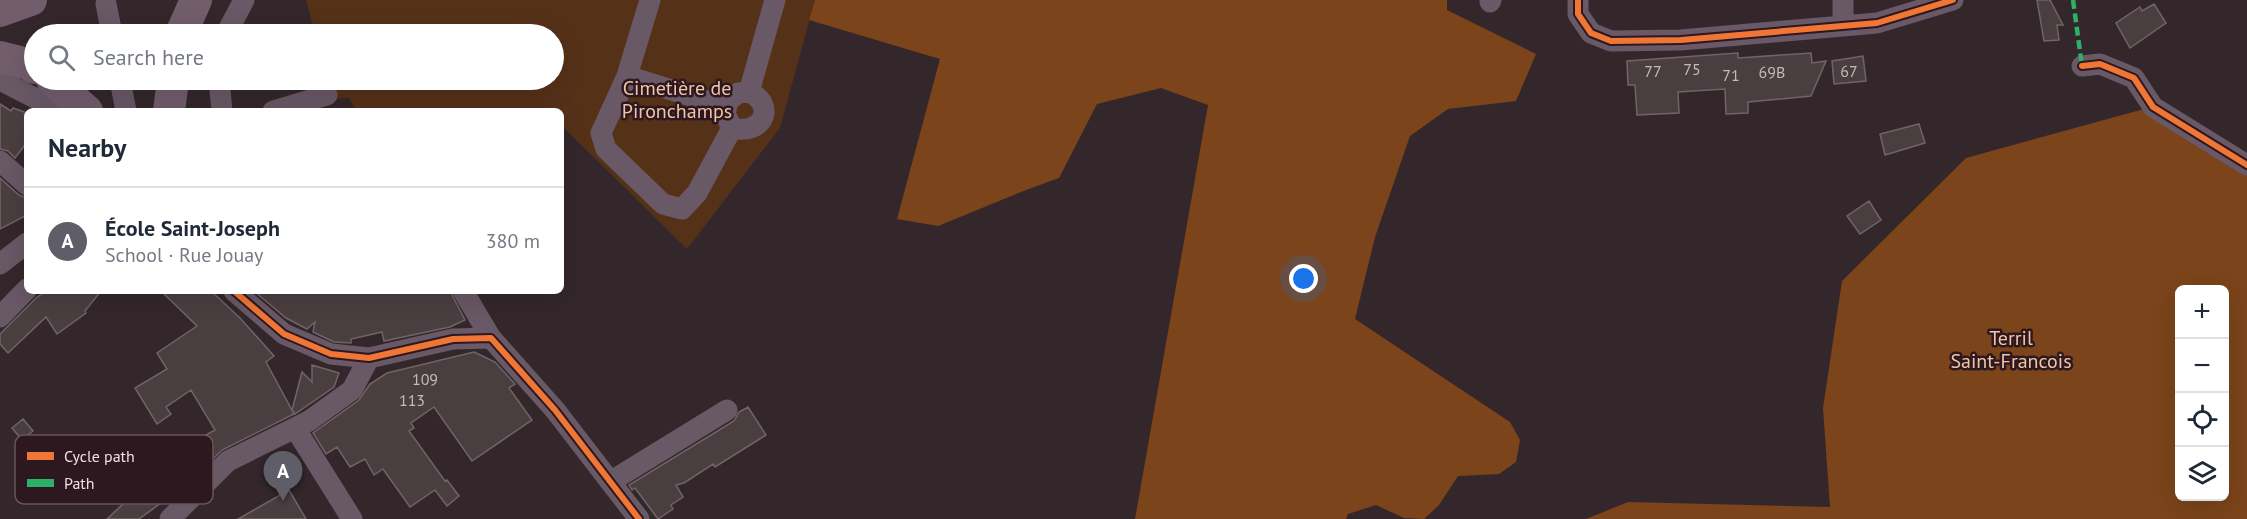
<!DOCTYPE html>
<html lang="en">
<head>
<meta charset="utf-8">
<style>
	:root { --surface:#fff; --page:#f6f6f7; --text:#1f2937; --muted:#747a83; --line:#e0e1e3; --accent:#5f5e68 }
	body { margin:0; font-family:"PT Sans",sans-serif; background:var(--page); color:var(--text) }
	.controls { position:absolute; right:18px; bottom:18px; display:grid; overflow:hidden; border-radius:9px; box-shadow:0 6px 24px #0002 }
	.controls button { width:54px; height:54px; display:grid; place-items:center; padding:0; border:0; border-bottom:2px solid var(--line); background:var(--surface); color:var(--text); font:30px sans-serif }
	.you { position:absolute; left:1304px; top:279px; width:21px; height:21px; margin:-15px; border:4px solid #fff; border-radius:50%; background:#1a73e8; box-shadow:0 0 0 9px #1a73e833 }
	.badge { display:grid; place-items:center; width:39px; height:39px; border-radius:50%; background:var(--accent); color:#fff; font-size:20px; font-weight:700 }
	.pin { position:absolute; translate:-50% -50px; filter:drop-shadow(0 2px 3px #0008) }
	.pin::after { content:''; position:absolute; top:32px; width:21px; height:18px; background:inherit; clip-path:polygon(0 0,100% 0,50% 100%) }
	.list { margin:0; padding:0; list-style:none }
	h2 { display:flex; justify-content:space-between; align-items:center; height:78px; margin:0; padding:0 24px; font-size:26px }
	h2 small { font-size:20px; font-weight:400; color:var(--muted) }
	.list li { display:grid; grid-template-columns:39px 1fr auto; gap:18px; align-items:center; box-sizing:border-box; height:108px; padding:0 24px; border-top:2px solid var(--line) }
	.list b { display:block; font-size:22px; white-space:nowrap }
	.list p { margin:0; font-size:20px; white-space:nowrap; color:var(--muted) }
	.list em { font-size:20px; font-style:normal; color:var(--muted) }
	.icon { flex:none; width:33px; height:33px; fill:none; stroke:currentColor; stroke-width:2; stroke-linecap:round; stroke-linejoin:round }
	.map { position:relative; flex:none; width:2247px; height:519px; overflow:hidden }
	.search { position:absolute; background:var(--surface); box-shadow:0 6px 24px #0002; left:24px; top:24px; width:540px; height:66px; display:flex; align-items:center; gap:15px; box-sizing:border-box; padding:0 21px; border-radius:33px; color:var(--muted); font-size:22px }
	.panel { position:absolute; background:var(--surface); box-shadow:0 6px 24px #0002; left:24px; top:108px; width:540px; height:186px; border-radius:9px }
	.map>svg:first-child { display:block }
	.green { fill:#553118 }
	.forest { fill:#7b441a; fill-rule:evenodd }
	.building { fill:#4a3f40; stroke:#706465; stroke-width:1.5 }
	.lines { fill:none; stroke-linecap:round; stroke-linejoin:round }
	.minor { stroke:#695866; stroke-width:21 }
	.highway { stroke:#725d6c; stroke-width:32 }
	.quiet { stroke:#2db169; stroke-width:4.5; stroke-dasharray:9 4.5; stroke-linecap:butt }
	.cycleway-casing { stroke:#2e181f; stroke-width:10 }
	.cycleway { stroke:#f07635; stroke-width:6 }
	.labels { text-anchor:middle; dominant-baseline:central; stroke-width:5; stroke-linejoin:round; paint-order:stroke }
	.number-label { font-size:16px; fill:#c6b8bb }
	.park-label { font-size:20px; fill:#f0c5a8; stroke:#2e181f }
	.key { fill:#2e181f; stroke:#68545a; stroke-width:1.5 }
	.key-label { font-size:16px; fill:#f0e0e4 }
</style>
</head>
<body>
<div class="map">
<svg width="2247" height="519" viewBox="0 0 2247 519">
	<rect width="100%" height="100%" fill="#33272b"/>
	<path class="green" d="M306 0H815L780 128 687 249 561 125V111H356L349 98 332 99 326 80H554V34H315Z"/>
	<path class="forest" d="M815 0H1447V10L1536 54 1516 101 1448 109 1410 136 1375 237 1355 319 1510 422 1520 440 1516 462 1499 474 1458 476 1439 505 1424 519 1404 518 1376 505 1348 514 1346 519H1135L1208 105 1161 88 1097 104 1059 178 1026 190 938 226 897 219 940 59 809 20Z
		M2144 109 2247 174V519H1586L1628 502 1830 507 1823 408 1842 281 1966 158ZM2180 290H2224V496H2180Z"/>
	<path class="building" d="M2037 0H2050L2063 25H2057L2059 40 2044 41Z
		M2154 4 2166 23 2130 48 2116 23 2140 7 2142 11Z
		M1738 53V58L1811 53 1812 63 1826 61 1811 96 1748 102V113L1726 114 1725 89 1678 92 1679 113 1637 115 1635 85H1628L1627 61Z
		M1863 56 1866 81 1834 84 1832 61Z
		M0 104 11 111 13 108 27 113V142L15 158 8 151 0 149Z
		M1919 124 1925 143 1885 155 1880 134Z
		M0 178 19 195 27 198V215L0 229Z
		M1869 201 1881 220 1860 234 1847 216Z
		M46 291H101L85 311 86 313 57 334 46 317 8 353 0 344V334L36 298Z
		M161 291H211L240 318 274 356 266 362 294 414 222 450 187 484 139 519H107L138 490 98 453 104 445 116 454 119 451 126 461 150 479 171 458 178 464 199 443 197 440 215 430 191 390 166 407 171 414 157 424 135 388 167 369 157 353 197 326Z
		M254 291H450L465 320 450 327 384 341 382 332 351 339V343L334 342 313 332 315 322 307 329 286 318Z
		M474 352 495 362 515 384 509 388 532 420 472 461 434 407 411 423 414 428 409 431 445 481 447 480 459 496 447 506 435 490 410 507 383 469 374 475 365 459 350 467 337 447 326 454 313 433 359 400 370 384 387 373Z
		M312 365 339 373 334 387 295 414 292 410 302 372 312 382Z
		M748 407 766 435 715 467 713 464 684 483 676 485 683 497 671 505 673 509 658 519 635 488 632 490 629 485 734 421 739 412Z
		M23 419 33 431 22 440 12 428Z
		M289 490 306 519H238Z"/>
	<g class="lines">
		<path class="minor" d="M650 0 627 76 601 133 606 149 663 204 682 209 697 193 732 128
			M1578 0V14L1591 33 1611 41 1681 40 1877 23 1953 0
			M1843 0V26
			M1490 2 1491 0
			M106 4 112 34
			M226 34 244 0
			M2082 66 2100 64 2134 78 2153 107 2247 165
			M627 76 726 107
			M0 80 60 111
			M120 80 126 111
			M219 80 222 111
			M749 92C777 105 763 136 732 128L725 114 728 101 738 93Z
			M749 92 775 0
			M273 111 327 95
			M0 161 27 185
			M0 264 27 243
			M234 291 284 334 331 354 369 358 453 339 491 338 555 410 639 519
			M463 291 491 338
			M0 317 27 289
			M295 428 352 519
			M610 482 727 410
			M170 519 228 461 309 421 352 390 369 358"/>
		<path class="highway" d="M0 11 31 0
			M181 34 196 0
			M0 57 28 64 34 68
			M52 80 87 111
			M169 111 173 80"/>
		<path class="quiet" d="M2073 0 2082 66"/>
		<defs>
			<path id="cycleway" d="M1578 0V14L1591 33 1611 41 1681 40 1877 23 1953 0
				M2082 66 2100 64 2134 78 2153 107 2247 165
				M234 291 284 334 331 354 369 358 453 339 491 338 555 410 639 519"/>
		</defs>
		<use href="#cycleway" class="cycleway-casing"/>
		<use href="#cycleway" class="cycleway"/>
	</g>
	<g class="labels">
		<g class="number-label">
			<text x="1692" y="69">75</text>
			<text x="1653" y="71">77</text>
			<text x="1849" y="71">67</text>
			<text x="1772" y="72">69B</text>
			<text x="1731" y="75">71</text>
			<text x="425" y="379">109</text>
			<text x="412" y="400">113</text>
		</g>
		<g class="park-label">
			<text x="677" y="88">Cimetière de<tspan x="677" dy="23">Pironchamps</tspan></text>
			<text x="2011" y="338">Terril<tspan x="2011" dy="23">Saint-Francois</tspan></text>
		</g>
	</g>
	<rect x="15" y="435" width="198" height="69" rx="9" class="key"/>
	<rect x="27" y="452" width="27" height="8" fill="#f07635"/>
	<rect x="27" y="479" width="27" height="8" fill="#2db169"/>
	<g class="key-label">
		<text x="64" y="462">Cycle path</text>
		<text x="64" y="489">Path</text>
	</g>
</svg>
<div class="controls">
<button>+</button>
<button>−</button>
<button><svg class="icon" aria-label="locate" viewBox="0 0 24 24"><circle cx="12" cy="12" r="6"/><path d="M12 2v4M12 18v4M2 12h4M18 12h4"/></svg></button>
<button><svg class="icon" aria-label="layers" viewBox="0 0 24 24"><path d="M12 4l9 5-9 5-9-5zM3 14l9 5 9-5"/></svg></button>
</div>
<div class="you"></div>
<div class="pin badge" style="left:283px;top:501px">A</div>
<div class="search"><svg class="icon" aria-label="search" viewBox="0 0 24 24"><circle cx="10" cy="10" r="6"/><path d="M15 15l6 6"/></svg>Search here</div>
<section class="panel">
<h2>Nearby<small></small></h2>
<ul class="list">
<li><span class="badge">A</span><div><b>École Saint-Joseph</b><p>School · Rue Jouay</p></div><em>380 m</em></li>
</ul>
</section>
</div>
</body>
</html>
